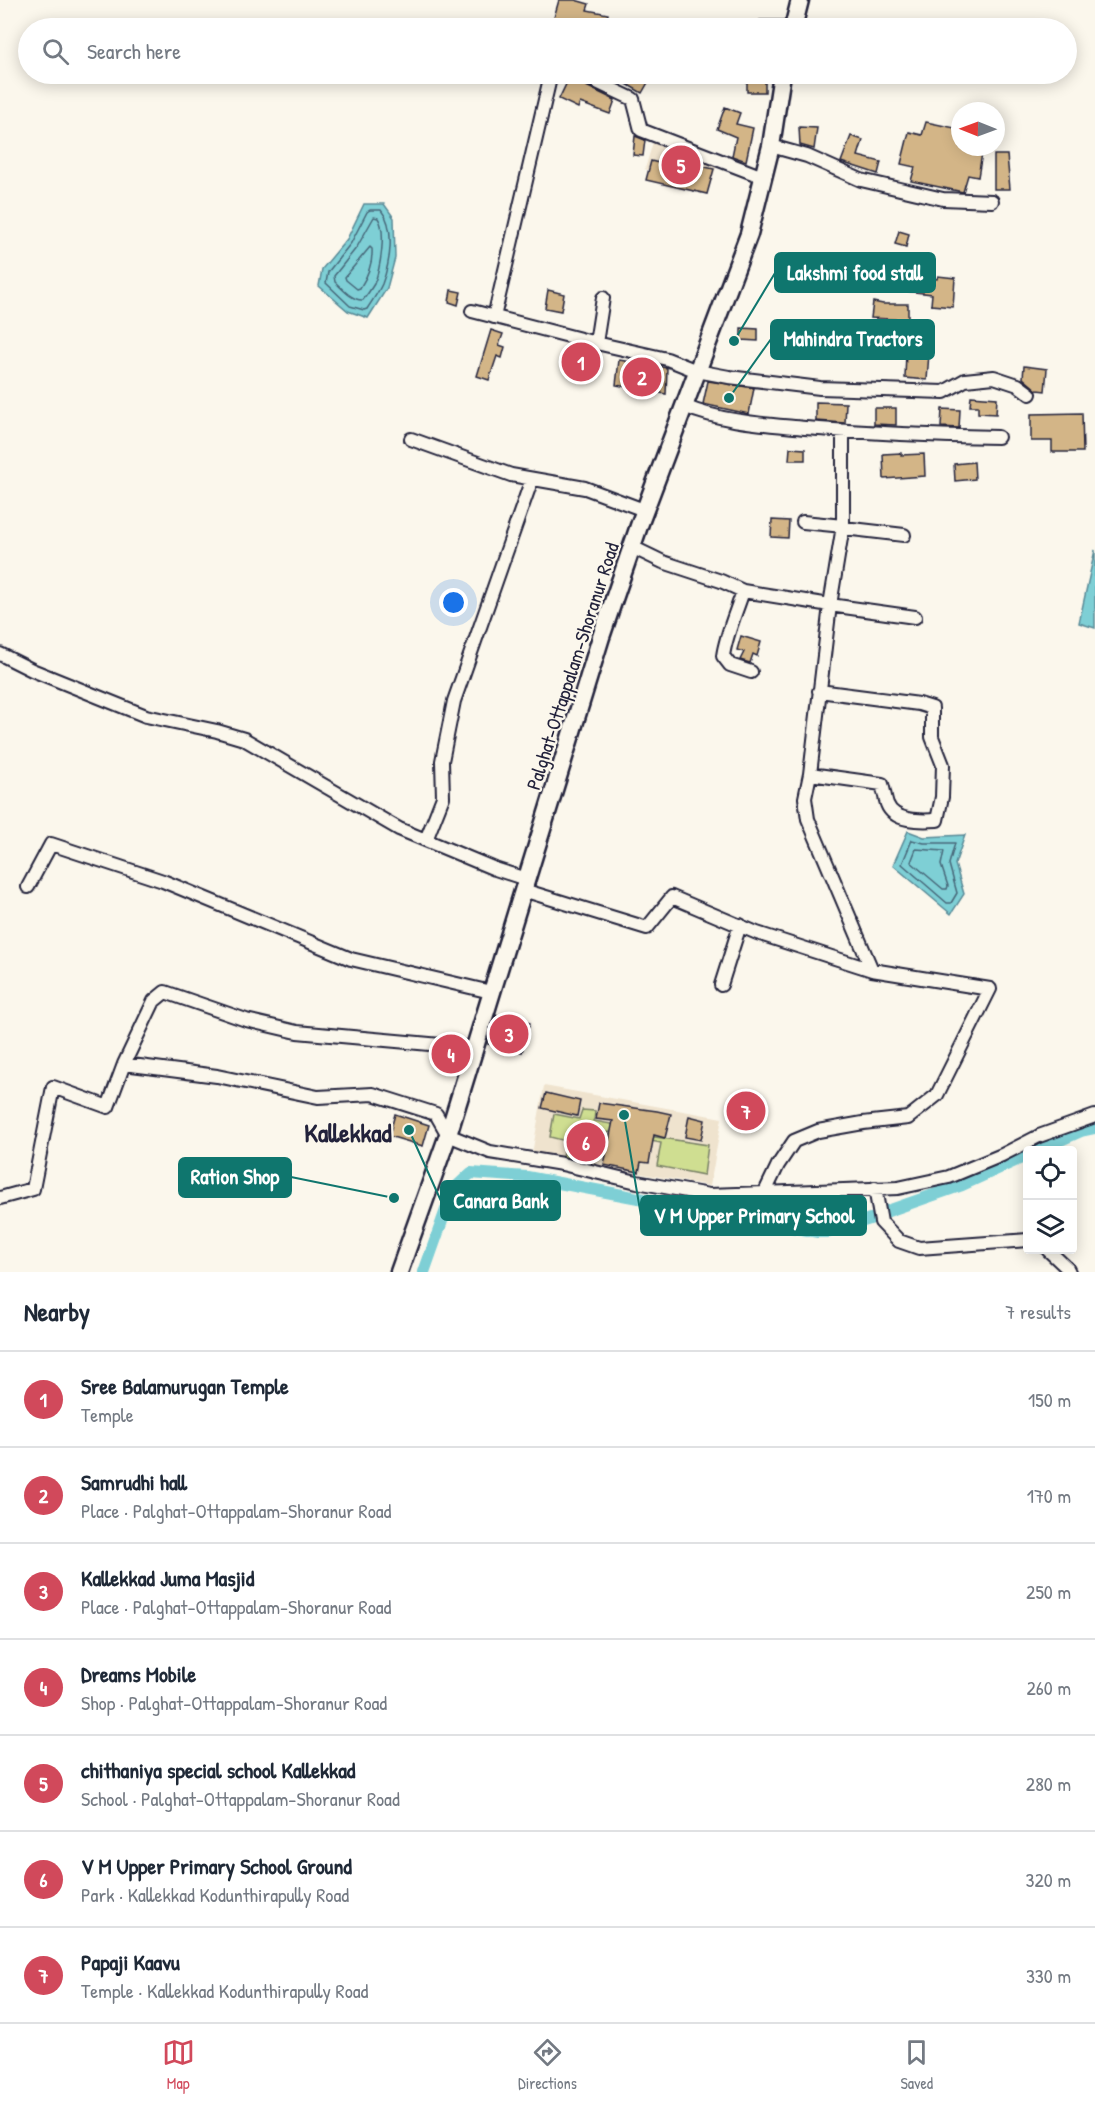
<!DOCTYPE html>
<html lang="en">
<head>
<meta charset="utf-8">
<style>
	:root { --surface:#fff; --page:#f6f6f7; --text:#1f2937; --muted:#747a83; --line:#e0e1e3; --accent:#d1495b }
	body { margin:0; font-family:"Patrick Hand",sans-serif; background:var(--page); color:var(--text) }
	.controls { position:absolute; right:18px; bottom:18px; display:grid; overflow:hidden; border-radius:6px; box-shadow:0 3px 15px #0003 }
	.controls button { width:54px; height:54px; display:grid; place-items:center; padding:0; border:0; border-bottom:2px solid var(--line); background:var(--surface); color:var(--text); font:30px sans-serif }
	.compass { position:absolute; left:951px; top:102px; width:54px; height:54px; border-radius:50%; background:var(--surface); box-shadow:0 3px 15px #0003; rotate:271deg }
	.you { position:absolute; left:454px; top:603px; width:21px; height:21px; margin:-15px; border:4px solid #fff; border-radius:50%; background:#1a73e8; box-shadow:0 0 0 9px #1a73e833 }
	.badge { display:grid; place-items:center; width:39px; height:39px; border-radius:50%; background:var(--accent); color:#fff; font-size:20px; font-weight:700 }
	.pin { position:absolute; translate:-50% -50%; border:3px solid #fff; box-shadow:0 2px 6px #0006 }
	.list { margin:0; padding:0; list-style:none }
	h2 { display:flex; justify-content:space-between; align-items:center; height:78px; margin:0; padding:0 24px; font-size:26px }
	h2 small { font-size:20px; font-weight:400; color:var(--muted) }
	.list li { display:grid; grid-template-columns:39px 1fr auto; gap:18px; align-items:center; box-sizing:border-box; height:96px; padding:0 24px; border-top:2px solid var(--line) }
	.list b { display:block; font-size:22px; white-space:nowrap }
	.list p { margin:0; font-size:20px; white-space:nowrap; color:var(--muted) }
	.list em { font-size:20px; font-style:normal; color:var(--muted) }
	.icon { flex:none; width:33px; height:33px; fill:none; stroke:currentColor; stroke-width:2; stroke-linecap:round; stroke-linejoin:round }
	.map { position:relative; flex:none; width:1095px; height:1272px; overflow:hidden }
	.search { position:absolute; background:var(--surface); box-shadow:0 3px 15px #0003; left:18px; right:18px; top:18px; height:66px; display:flex; align-items:center; gap:15px; box-sizing:border-box; padding:0 21px; border-radius:33px; color:var(--muted); font-size:22px }
	.sheet { height:750px; background:var(--surface) }
	nav { display:flex; justify-content:space-around; align-items:center; box-sizing:border-box; height:84px; border-top:2px solid var(--line); background:var(--surface); font-size:16px; color:var(--muted) }
	nav a { display:grid; justify-items:center; gap:3px }
	nav .on { color:var(--accent) }
	.map>svg:first-child { display:block }
	.built { fill:#efe3ce }
	.green { fill:#cfde91; stroke:#788066; stroke-width:1.5 }
	.water { fill:#7ecfd5; stroke:#598a97; stroke-width:1.5 }
	.lines { fill:none; stroke-linecap:round; stroke-linejoin:round }
	.shore { stroke:#476779; stroke-width:1.5 }
	.canal { stroke:#7ecfd5; stroke-width:12 }
	.building { fill:#d3b587; stroke:#22223b; stroke-width:1.5 }
	.street-casing { stroke:#22223b; stroke-width:16 }
	.secondary-casing { stroke:#22223b; stroke-width:21 }
	.street { stroke:#fbf7ec; stroke-width:12 }
	.secondary { stroke:#fbf7ec; stroke-width:16 }
	.labels { text-anchor:middle; dominant-baseline:central; stroke-width:4.5; stroke-linejoin:round; paint-order:stroke }
	.street-label { font-size:20px; fill:#22223b; stroke:#fbf7ec }
	.district-label { font-size:26px; font-weight:bold; fill:#22223b; stroke:#fbf7ec }
	.leader { fill:none; stroke:#0f766e; stroke-width:2 }
	.callout-dot { fill:#0f766e; stroke:#fbf7ec; stroke-width:2 }
	.callout { fill:#0f766e; stroke:#0f766e; stroke-width:2 }
	.callout-label { font-size:21px; text-anchor:middle; font-weight:bold; fill:#fff }
</style>
</head>
<body>
<div class="map">
<svg width="1095" height="1272" viewBox="0 0 1095 1272">
	<rect width="100%" height="100%" fill="#fbf7ec"/>
	<filter id="ink" filterUnits="userSpaceOnUse"><feTurbulence type="fractalNoise" baseFrequency=".0167" numOctaves="2"/><feDisplacementMap in="SourceGraphic" scale="12" xChannelSelector="R" yChannelSelector="G"/><feConvolveMatrix kernelMatrix="1 2 1 2 8 2 1 2 1" color-interpolation-filters="sRGB"/></filter>
	<g filter="url(#ink)">
		<path class="built" d="M653 142 718 162 709 188 645 169Z
			M544 1086 722 1118 710 1186 532 1154Z"/>
		<path class="green" d="M582 1110 595 1111 594 1121 649 1131V1136L708 1145 704 1175 657 1166 661 1143 608 1132 604 1151 593 1149 591 1161 563 1157 566 1141 550 1137 554 1114 579 1119Z"/>
		<path class="water" d="M364 204H384L394 218 395 258 387 288 368 318 348 311 319 286 322 269 347 239Z
			M1095 550V628L1079 623Z
			M908 831 924 837 965 835 955 864 964 894 951 914 893 865Z"/>
		<g class="lines">
			<path class="shore" d="M370 210H381C396 228 390 263 382 284 378 293 372 301 367 309L364 310 350 306 326 283 328 272 351 243 367 212Z
				M374 217 378 218C387 231 380 270 374 284 371 289 367 295 363 300 352 301 343 289 335 282L334 276 357 247Z
				M370 247 372 249C373 263 367 277 360 288L357 289 346 280 345 277Z
				M912 840 924 843H955L949 864 957 893 951 903H947L902 864Z
				M916 849 944 851 941 865 948 886 947 889H943L911 862Z"/>
			<path class="canal" d="M1038 1150 1081 1131 1095 1128
				M885 1212 962 1185 1028 1155
				M424 1272 453 1190 471 1173 527 1177 818 1232H828L870 1219"/>
		</g>
		<path class="building" d="M559 0H575L589 4 587 10 608 14 605 28H551Z
			M760 20H784L783 28H760Z
			M631 74H640L650 79 642 93 625 83Z
			M747 74H765V92H747Z
			M570 76 576 81 615 100 610 114 580 103 578 108 559 99Z
			M725 107 740 113 736 124 753 128 746 161 732 156 736 137 717 129Z
			M926 122 960 129V147H983L978 177 968 175 963 192 911 181 915 167 901 164 909 132 922 135Z
			M799 127 817 128 814 149 800 145Z
			M635 136 645 140 643 156 633 155Z
			M851 136 863 140 858 156 881 162 878 174 841 162Z
			M994 155H1007L1010 189H994Z
			M651 161 690 171 692 164 714 169 707 194 646 180Z
			M899 231 909 234 906 247 895 244Z
			M907 276 937 279 938 276 955 278 953 307 931 305 932 294 906 291Z
			M451 290 461 292 458 305 449 302Z
			M548 290 564 294 561 311 545 308Z
			M873 302 883 304H908V320L871 318Z
			M741 328 758 329V341L741 340Z
			M491 330 503 334 499 345 505 347 502 358 497 356 489 380 477 376Z
			M906 352 929 353 927 380 905 378Z
			M574 353 591 356 589 370 572 367Z
			M619 360 667 368 666 394 616 385Z
			M1024 366 1047 369 1045 391 1037 390 1023 378Z
			M708 381 754 388 749 414 703 404Z
			M971 396 997 398 996 414 978 413V406H970Z
			M816 402 846 403 845 423 816 421Z
			M874 408H896V425L874 424Z
			M942 409 960 410 959 428 941 427Z
			M1082 413 1083 452H1052V441H1031V414Z
			M790 448 805 449V460H789Z
			M901 453V455L924 454 925 476 884 479 883 454Z
			M974 462 975 479 955 481 954 464Z
			M772 520 789 521 788 538 771 537Z
			M741 636 761 642 757 656 753 654 750 663 740 660 744 652 737 650Z
			M496 1015 530 1023 522 1052 488 1044Z
			M546 1093 580 1101 577 1116 542 1108Z
			M599 1103 657 1111 671 1114 665 1138 654 1135 649 1163 641 1162 639 1172 604 1165 613 1121 596 1119Z
			M395 1114 429 1125 423 1146 389 1136Z
			M689 1116 705 1120 701 1140 685 1137Z"/>
		<g class="lines">
			<defs>
				<path id="street" d="M580 74 633 99 641 130 763 177
					M771 146 807 156 861 180 943 199 992 201
					M472 311 596 343 667 359 697 371 729 377 820 388 944 392 965 380 994 377 1018 385 1030 394
					M494 317 551 74
					M596 343 603 298
					M684 406C722 422 764 424 805 428 869 433 934 436 998 437
					M843 431V526
					M411 439 511 475 585 488 644 510
					M844 528 904 535
					M632 547 663 562 721 581 743 591 830 605 843 526 803 522
					M743 591C736 613 726 634 723 656L730 665 751 672
					M0 654 32 670 146 716 217 731 244 739 399 829 495 869 526 879
					M810 774 882 784C884 791 885 798 887 804 894 822 920 821 937 820L942 797 943 765 932 737V708L919 704 819 691
					M426 840 443 797 442 761 454 701 532 479
					M28 887 51 844 163 881 351 959 491 992
					M523 890 647 928 672 897 757 933 872 970 990 989 937 1095 908 1118 863 1123 818 1131 794 1141 778 1165 765 1192
					M872 970 808 819 805 798 810 774 830 605 915 617
					M721 985 740 925
					M124 1064 154 1001 165 992 246 1020 297 1032 474 1048
					M875 1188 881 1222 899 1241 919 1248 1028 1240
					M0 1198 33 1189 53 1087 108 1107 124 1064 217 1076 318 1097 373 1094 436 1114 448 1135 490 1152 562 1164 637 1182 709 1195 898 1188 949 1177 1002 1155 1039 1136 1095 1116
					M1048 1250 1067 1268 1069 1272"/>
				<path id="secondary" d="M793 28 800 0
					M399 1272 448 1135 601 637 640 523 749 234 771 146 782 74"/>
			</defs>
			<use href="#street" class="street-casing"/>
			<use href="#secondary" class="secondary-casing"/>
			<use href="#street" class="street"/>
			<use href="#secondary" class="secondary"/>
		</g>
	</g>
	<g class="labels">
		<g class="street-label">
			<text transform="translate(572 666) rotate(-72)">Palghat-Ottappalam-Shoranur Road</text>
		</g>
		<g class="district-label">
			<text x="348" y="1132">Kallekkad</text>
		</g>
	</g>
	<path class="leader" d="M734 341L775 273M729 398L771 339M394 1198L291 1177M409 1130L441 1201M624 1115L641 1216"/>
	<g class="callout-dot">
		<circle cx="734" cy="341" r="6"/>
		<circle cx="729" cy="398" r="6"/>
		<circle cx="394" cy="1198" r="6"/>
		<circle cx="409" cy="1130" r="6"/>
		<circle cx="624" cy="1115" r="6"/>
	</g>
	<g class="callout">
		<rect x="775" y="253" width="160" height="39" rx="6"/>
		<rect x="771" y="320" width="163" height="39" rx="6"/>
		<rect x="179" y="1158" width="112" height="39" rx="6"/>
		<rect x="441" y="1181" width="119" height="39" rx="6"/>
		<rect x="641" y="1196" width="225" height="39" rx="6"/>
	</g>
	<g class="callout-label">
		<text x="855" y="280">Lakshmi food stall</text>
		<text x="853" y="346">Mahindra Tractors</text>
		<text x="235" y="1184">Ration Shop</text>
		<text x="501" y="1208">Canara Bank</text>
		<text x="754" y="1223">V M Upper Primary School</text>
	</g>
</svg>
<div class="controls">
<button><svg class="icon" aria-label="locate" viewBox="0 0 24 24"><circle cx="12" cy="12" r="6"/><path d="M12 2v4M12 18v4M2 12h4M18 12h4"/></svg></button>
<button><svg class="icon" aria-label="layers" viewBox="0 0 24 24"><path d="M12 4l9 5-9 5-9-5zM3 14l9 5 9-5"/></svg></button>
</div>
<svg class="compass" viewBox="-18 -18 36 36"><path d="M0-13l5 13h-10z" fill="#e53935"/><path d="M0 13l5-13h-10z" fill="#747a83"/></svg>
<div class="you"></div>
<div class="pin badge" style="left:581px;top:362px">1</div>
<div class="pin badge" style="left:642px;top:377px">2</div>
<div class="pin badge" style="left:509px;top:1034px">3</div>
<div class="pin badge" style="left:451px;top:1054px">4</div>
<div class="pin badge" style="left:681px;top:165px">5</div>
<div class="pin badge" style="left:586px;top:1142px">6</div>
<div class="pin badge" style="left:746px;top:1111px">7</div>
<div class="search"><svg class="icon" aria-label="search" viewBox="0 0 24 24"><circle cx="10" cy="10" r="6"/><path d="M15 15l6 6"/></svg>Search here</div>
</div>
<section class="sheet">
<h2>Nearby<small>7 results</small></h2>
<ul class="list">
<li><span class="badge">1</span><div><b>Sree Balamurugan Temple</b><p>Temple</p></div><em>150 m</em></li>
<li><span class="badge">2</span><div><b>Samrudhi hall</b><p>Place · Palghat-Ottappalam-Shoranur Road</p></div><em>170 m</em></li>
<li><span class="badge">3</span><div><b>Kallekkad Juma Masjid</b><p>Place · Palghat-Ottappalam-Shoranur Road</p></div><em>250 m</em></li>
<li><span class="badge">4</span><div><b>Dreams Mobile</b><p>Shop · Palghat-Ottappalam-Shoranur Road</p></div><em>260 m</em></li>
<li><span class="badge">5</span><div><b>chithaniya special school Kallekkad</b><p>School · Palghat-Ottappalam-Shoranur Road</p></div><em>280 m</em></li>
<li><span class="badge">6</span><div><b>V M Upper Primary School Ground</b><p>Park · Kallekkad Kodunthirapully Road</p></div><em>320 m</em></li>
<li><span class="badge">7</span><div><b>Papaji Kaavu</b><p>Temple · Kallekkad Kodunthirapully Road</p></div><em>330 m</em></li>
</ul>
</section>
<nav>
<a class="on"><svg class="icon" aria-label="map" viewBox="0 0 24 24"><path d="M3 6l6-2 6 2 6-2v14l-6 2-6-2-6 2zM9 4v14M15 6v14"/></svg>Map</a>
<a><svg class="icon" aria-label="directions" viewBox="0 0 24 24"><path d="M12 3l9 9-9 9-9-9zM9 14v-3h6M13 9l2 2-2 2"/></svg>Directions</a>
<a><svg class="icon" aria-label="saved" viewBox="0 0 24 24"><path d="M7 4h10v16l-5-4-5 4z"/></svg>Saved</a>
</nav>
</body>
</html>
